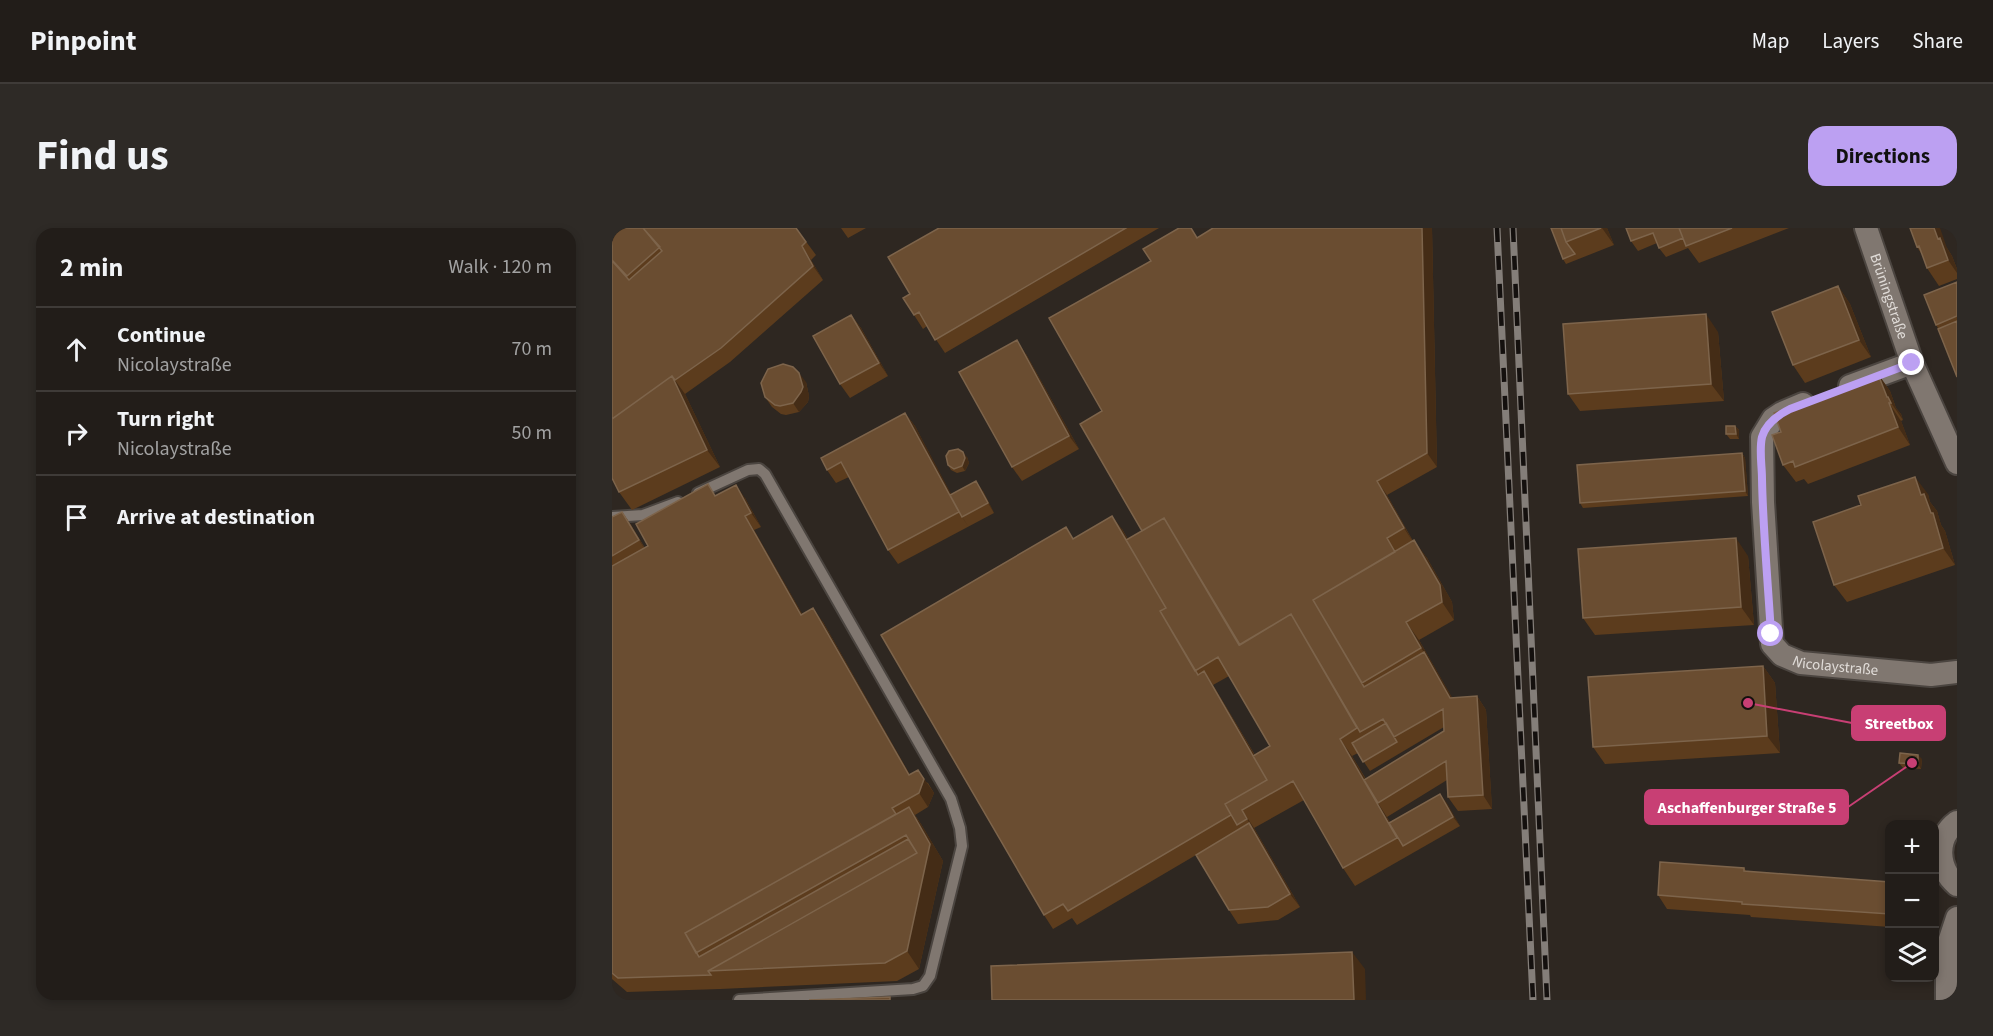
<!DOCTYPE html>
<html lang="en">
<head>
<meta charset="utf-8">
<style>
	:root { --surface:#221d19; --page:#2e2a26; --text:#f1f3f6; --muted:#a2a2a2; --line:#3f3b38; --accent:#bca0f2 }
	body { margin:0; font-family:"Source Sans 3",sans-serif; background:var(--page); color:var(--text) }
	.controls { position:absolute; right:18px; bottom:18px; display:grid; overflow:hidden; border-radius:12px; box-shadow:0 3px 9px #0003 }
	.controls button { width:54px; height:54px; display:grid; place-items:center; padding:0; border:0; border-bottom:2px solid var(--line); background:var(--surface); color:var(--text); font:30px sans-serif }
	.stop { position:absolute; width:18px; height:18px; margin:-14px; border:4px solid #bca0f2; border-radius:50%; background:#fff }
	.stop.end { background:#bca0f2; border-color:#fff; box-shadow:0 2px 6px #0008 }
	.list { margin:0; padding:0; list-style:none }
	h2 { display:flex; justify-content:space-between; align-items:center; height:78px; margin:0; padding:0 24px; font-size:26px }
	h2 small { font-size:20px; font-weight:400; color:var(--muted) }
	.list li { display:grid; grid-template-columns:39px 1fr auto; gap:18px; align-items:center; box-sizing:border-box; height:84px; padding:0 24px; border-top:2px solid var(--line) }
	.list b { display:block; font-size:22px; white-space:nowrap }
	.list p { margin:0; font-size:20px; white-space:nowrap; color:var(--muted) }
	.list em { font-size:20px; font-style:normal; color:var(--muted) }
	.icon { flex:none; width:33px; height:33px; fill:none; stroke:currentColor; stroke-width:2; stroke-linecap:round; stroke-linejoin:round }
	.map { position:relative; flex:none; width:1345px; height:772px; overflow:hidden; border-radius:18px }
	header { display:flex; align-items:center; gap:36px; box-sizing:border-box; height:84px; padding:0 30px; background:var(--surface); border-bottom:2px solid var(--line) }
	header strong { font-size:28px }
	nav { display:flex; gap:33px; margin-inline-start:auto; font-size:21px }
	.intro { display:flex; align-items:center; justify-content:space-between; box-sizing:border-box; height:144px; padding:0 36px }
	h1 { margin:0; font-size:42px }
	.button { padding:15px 27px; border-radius:18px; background:var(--accent); color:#111; font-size:21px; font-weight:700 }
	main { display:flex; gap:36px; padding:0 36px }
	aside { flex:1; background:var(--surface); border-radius:18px; box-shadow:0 3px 9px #0003 }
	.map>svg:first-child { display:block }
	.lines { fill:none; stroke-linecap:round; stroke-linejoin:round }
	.service-casing { stroke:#4b4540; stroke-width:14 }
	.minor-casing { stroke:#4b4540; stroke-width:26 }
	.service { stroke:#807770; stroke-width:10 }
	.minor { stroke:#807770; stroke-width:22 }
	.rail-casing { stroke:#847e79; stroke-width:7 }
	.rail { stroke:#14100e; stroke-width:4.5; stroke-dasharray:14; stroke-linecap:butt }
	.wall { fill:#5c3c1d; fill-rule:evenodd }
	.shaded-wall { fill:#442c16 }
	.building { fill:#6a4d31; stroke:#7d644b; stroke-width:1.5 }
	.route { stroke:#bca0f2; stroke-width:8 }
	.labels { text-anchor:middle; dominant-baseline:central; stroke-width:6; stroke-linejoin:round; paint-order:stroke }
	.street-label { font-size:15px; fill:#e0dcd8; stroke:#14100e }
	.leader { fill:none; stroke:#c83f74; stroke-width:2 }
	.callout-dot { fill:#c83f74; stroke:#14100e; stroke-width:2 }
	.callout { fill:#c83f74; stroke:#c83f74; stroke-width:2 }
	.callout-label { font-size:16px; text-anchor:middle; font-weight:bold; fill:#fff }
</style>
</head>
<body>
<header>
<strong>Pinpoint</strong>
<nav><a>Map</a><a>Layers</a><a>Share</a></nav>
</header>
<div class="intro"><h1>Find us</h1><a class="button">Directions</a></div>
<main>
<aside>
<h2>2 min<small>Walk · 120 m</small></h2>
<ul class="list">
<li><svg class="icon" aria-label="ahead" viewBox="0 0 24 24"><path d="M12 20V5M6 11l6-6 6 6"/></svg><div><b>Continue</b><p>Nicolaystraße</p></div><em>70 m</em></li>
<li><svg class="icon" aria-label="right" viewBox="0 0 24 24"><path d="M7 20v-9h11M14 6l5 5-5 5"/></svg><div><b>Turn right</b><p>Nicolaystraße</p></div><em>50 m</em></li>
<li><svg class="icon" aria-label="arrive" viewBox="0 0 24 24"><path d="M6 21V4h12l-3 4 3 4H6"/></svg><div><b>Arrive at destination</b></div></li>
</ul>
</aside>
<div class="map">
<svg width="1345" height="772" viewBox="0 0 1345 772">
	<rect width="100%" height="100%" fill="#2e2721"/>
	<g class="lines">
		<defs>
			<path id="service" d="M86 265 136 242 147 241 153 246 339 571 348 600 350 618 318 748 311 758 301 761 127 772
				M0 289 31 287 66 274"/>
			<g id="minor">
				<path id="s1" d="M1254 0 1300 135 1345 235"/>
				<path d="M1238 158 1300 135"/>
				<path id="s2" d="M1191 176 1170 185 1161 191 1150 209 1151 274 1160 416 1170 427 1189 435 1319 447 1345 444"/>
				<path d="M1345 594C1323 610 1325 640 1345 657"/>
				<path d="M1335 772V720L1345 690"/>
			</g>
		</defs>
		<use href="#service" class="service-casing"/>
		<use href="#minor" class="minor-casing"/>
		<use href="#service" class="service"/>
		<use href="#minor" class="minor"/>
		<defs>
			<path id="rail" d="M885 0 921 772
				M901 0 935 772"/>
		</defs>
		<use href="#rail" class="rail-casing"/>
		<use href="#rail" class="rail"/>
	</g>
	<path class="wall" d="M0 0H184L204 27 199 32 211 52 118 134 73 166 108 239 20 282 7 264Z
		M229 0H254L236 10Z
		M327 0H547L333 125 315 98 311 101 302 87 298 66Z
		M820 0 825 239 775 267 801 313 815 330 840 374 842 392 807 412 840 470 865 468 874 482 880 581 846 583 836 569 835 552 775 589 773 586 778 594 828 566 848 598 743 658 731 640 692 572 642 600 688 679 666 692 626 696 617 682 584 627 465 697 460 690 441 701 432 687 462 310 510 301 516 311 530 303 490 183ZM617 448 658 518 643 527 601 457ZM832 499V503L754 551 740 528 746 525 758 543Z
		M939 0H995L1002 17 954 36 951 31Z
		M1014 0H1177L1087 35 1076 20 1054 29 1047 20 1045 15 1026 23 1019 13Z
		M1298 0 1335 20 1340 28 1345 41V51L1327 58 1315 40 1311 28 1305 19Z
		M1345 54V149L1326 100 1324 97Z
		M1226 58 1238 76 1259 129 1193 155 1181 137Z
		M239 87 249 100 276 148 238 170 228 156Z
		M1106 104 1112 173 968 183 956 166Z
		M414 126 467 221 410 253 400 239Z
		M1266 146 1278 163 1284 180 1289 186 1291 192 1289 193 1298 217 1196 256 1192 251 1184 254 1171 237 1169 204Z
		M194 154 197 168 196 174 187 184 174 187 169 186 160 179 153 169Z
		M293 185 303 198 339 267 371 263 382 285 286 336 276 322 237 249 224 255 215 242Z
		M1123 198 1127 202V211H1118L1114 206Z
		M1130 225 1133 230 1136 268 971 280 968 275Z
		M355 229 357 235 353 243 345 245 339 242 336 237Z
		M1316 266 1318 274 1325 283 1329 297 1333 303 1343 337 1235 374 1222 357Z
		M104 267 133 270 149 299 142 302 190 386 211 394 298 547 316 555 322 565 316 579 303 587 309 596 331 633 307 741 285 753 108 761 15 764 0 751V289L10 284 19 297 33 320Z
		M1136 328 1142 397 983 407 971 390Z
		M1151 438 1163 455 1168 525 993 536 981 519Z
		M1310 531 1309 541 1291 540 1287 535Z
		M1132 640 1135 644 1278 654V699L1139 689 1138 687 1055 681 1046 667Z"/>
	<path class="shaded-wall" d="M810 0H820L825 239 815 225Z
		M990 0H995L1002 17Z
		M1322 0H1328L1335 20 1340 28 1345 41V45L1336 32 1326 11Z
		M190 18 199 32 211 52 201 38Z
		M1226 58 1238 76 1259 129 1247 112Z
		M1094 86 1106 104 1112 173 1099 156Z
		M239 87 249 100 276 148 267 135Z
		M405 112 414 126 467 221 457 208Z
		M187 145 194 154 197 168 196 174 187 184 181 175Z
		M1266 146 1278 163 1284 180 1289 186 1291 192 1275 169Z
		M60 148 73 166 108 239 95 222Z
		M1277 175 1289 193 1298 217 1286 199Z
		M293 185 303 198 351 288 350 289 356 298 347 284Z
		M1123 198 1127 202V211L1124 206Z
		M351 224 355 229 357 235 353 243 350 238Z
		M1130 225 1133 230 1136 268 1133 263Z
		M1303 249 1316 266 1318 274 1325 283 1329 297 1333 303 1343 337 1331 320 1319 285 1309 267Z
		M364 253 371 263 382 285 376 275Z
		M765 253 775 267 801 314 792 300Z
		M124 257 133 270 149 299 139 285Z
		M10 284 19 297 36 326 27 312Z
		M133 288 142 302 199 401 189 387Z
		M500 288 510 301 566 397Z
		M1124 310 1136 328 1142 397 1129 379Z
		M802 312 815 330 840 374 842 392 830 374Z
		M201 380 211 394 306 561 297 547Z
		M794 394 807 412 822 438 809 420Z
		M812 424 822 438 848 483 838 470Z
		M1151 438 1163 455 1168 525 1155 508Z
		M592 443 601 457 664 563 658 556Z
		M865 468 874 482 880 581 871 567Z
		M728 511 740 528 767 574 766 575 773 586 791 618 785 610Z
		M1306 527 1310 531 1309 541 1306 536Z
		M306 542 322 565 316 579 307 565Z
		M828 566 835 575 848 598 841 589Z
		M297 579 309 596 331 633 307 741 295 723Z
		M630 582 642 600 688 679 678 666Z
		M740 724 753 741 754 772H742Z"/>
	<path class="building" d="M0 0H31L48 19 15 48 0 32Z
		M31 0H184L194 14 190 18 201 38 109 120 63 152 60 148 0 191V33L17 52 50 23Z
		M327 0H514L323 112 307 84 302 87 291 70 298 66 276 29Z
		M567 0H579L585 10 601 0H810L815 225 765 253 792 300 775 310 783 324 701 372 752 459 812 424 838 470 865 468 871 567 836 569 834 533 766 575 752 552 832 503 831 481 782 509 771 491 748 504 679 386 628 417 552 290 530 303 468 196 490 183 437 90 539 33 531 21Z
		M939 0H949L954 14 963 26 951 31Z
		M949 0H989L954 14Z
		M1014 0H1067L1071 10 1047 20 1041 5 1019 13Z
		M1067 0H1120L1074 18Z
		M1298 0H1322L1326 11 1328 10 1336 32 1315 40 1307 18 1305 19Z
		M1345 54V88L1324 97 1312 67Z
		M1226 58 1247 112 1181 137 1160 84Z
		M1094 86 1099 156 956 166 951 96Z
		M239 87 267 135 228 156 201 108Z
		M1345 93V149L1326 101Z
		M405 112 457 208 400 239 347 144Z
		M171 136 181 139 187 145 191 159 189 164 181 175 168 178 163 177 153 169 149 155 156 141Z
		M1266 146 1275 169H1276L1279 175H1277L1286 199 1183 239 1181 233 1171 237 1160 207 1169 204 1162 185Z
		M60 148 95 222 7 264 0 250V191Z
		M293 185 347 284 276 322 229 234 215 242 209 230Z
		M1114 198H1123L1124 206H1114Z
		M346 221 351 224 353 230 350 238 342 241 336 237 334 228 337 223Z
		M1130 225 1133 263 968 275 965 237Z
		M1303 249 1309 267 1312 266 1319 285H1321L1331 320 1222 357 1201 294 1249 277 1246 268Z
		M364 253 376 275 350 289 338 267Z
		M96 256 103 268 124 257 139 285 133 288 189 387 201 380 297 547 306 542 312 551 307 565 280 580 284 586 73 705 87 729 296 611 305 625 96 743 99 747 6 750 0 745V338L36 318 24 296Z
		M10 284 27 312 0 328V289Z
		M500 288 554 380 548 383 586 447 592 443 655 552 613 576 619 587 456 683 451 676 432 687 269 407 454 299 461 311Z
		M552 290 627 417 679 386 745 500 728 511 785 610 731 640 681 553 630 582 635 591 625 597 613 576 655 552 641 528 658 518 606 429 583 443 548 383 554 380 514 312Z
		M1124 310 1129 379 971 390 966 321Z
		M802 312 828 357 830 374 794 394 809 420 750 455 701 372Z
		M1151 438 1155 508 981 519 976 449Z
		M774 495 785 514 751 534 740 515Z
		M1288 525 1306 527V536L1287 535Z
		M828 566 841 589 791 618 777 595Z
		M297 579 318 616 295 723 273 735 96 743 305 625 294 607 84 725 73 705Z
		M637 595 678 666 656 679 617 682 584 627Z
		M1048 634 1132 640V643L1278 654V686L1130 676V674L1046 667Z
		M740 724 742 772H380L379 738Z
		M278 769V772H197Z"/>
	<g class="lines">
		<path class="route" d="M1159 406C1156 355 1151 303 1150 251 1150 238 1147 222 1150 209 1154 195 1166 187 1178 181L1300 135"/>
	</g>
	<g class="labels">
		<g class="street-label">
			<text stroke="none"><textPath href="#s1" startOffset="72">Brüningstraße</textPath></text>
			<text stroke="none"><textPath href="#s2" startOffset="332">Nicolaystraße</textPath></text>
		</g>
	</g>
	<path class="leader" d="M1136 475L1240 495M1300 535L1236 579"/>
	<g class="callout-dot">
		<circle cx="1136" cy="475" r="6"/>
		<circle cx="1300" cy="535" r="6"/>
	</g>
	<g class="callout">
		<rect x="1240" y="478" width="93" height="34" rx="6"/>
		<rect x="1033" y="562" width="203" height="34" rx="6"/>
	</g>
	<g class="callout-label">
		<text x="1287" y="501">Streetbox</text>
		<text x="1135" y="585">Aschaffenburger Straße 5</text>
	</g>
</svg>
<div class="controls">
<button>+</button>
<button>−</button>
<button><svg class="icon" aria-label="layers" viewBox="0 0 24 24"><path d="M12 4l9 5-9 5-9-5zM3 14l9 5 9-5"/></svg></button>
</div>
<div class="stop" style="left:1159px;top:406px"></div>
<div class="stop end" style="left:1300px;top:135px"></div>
</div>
</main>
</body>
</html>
